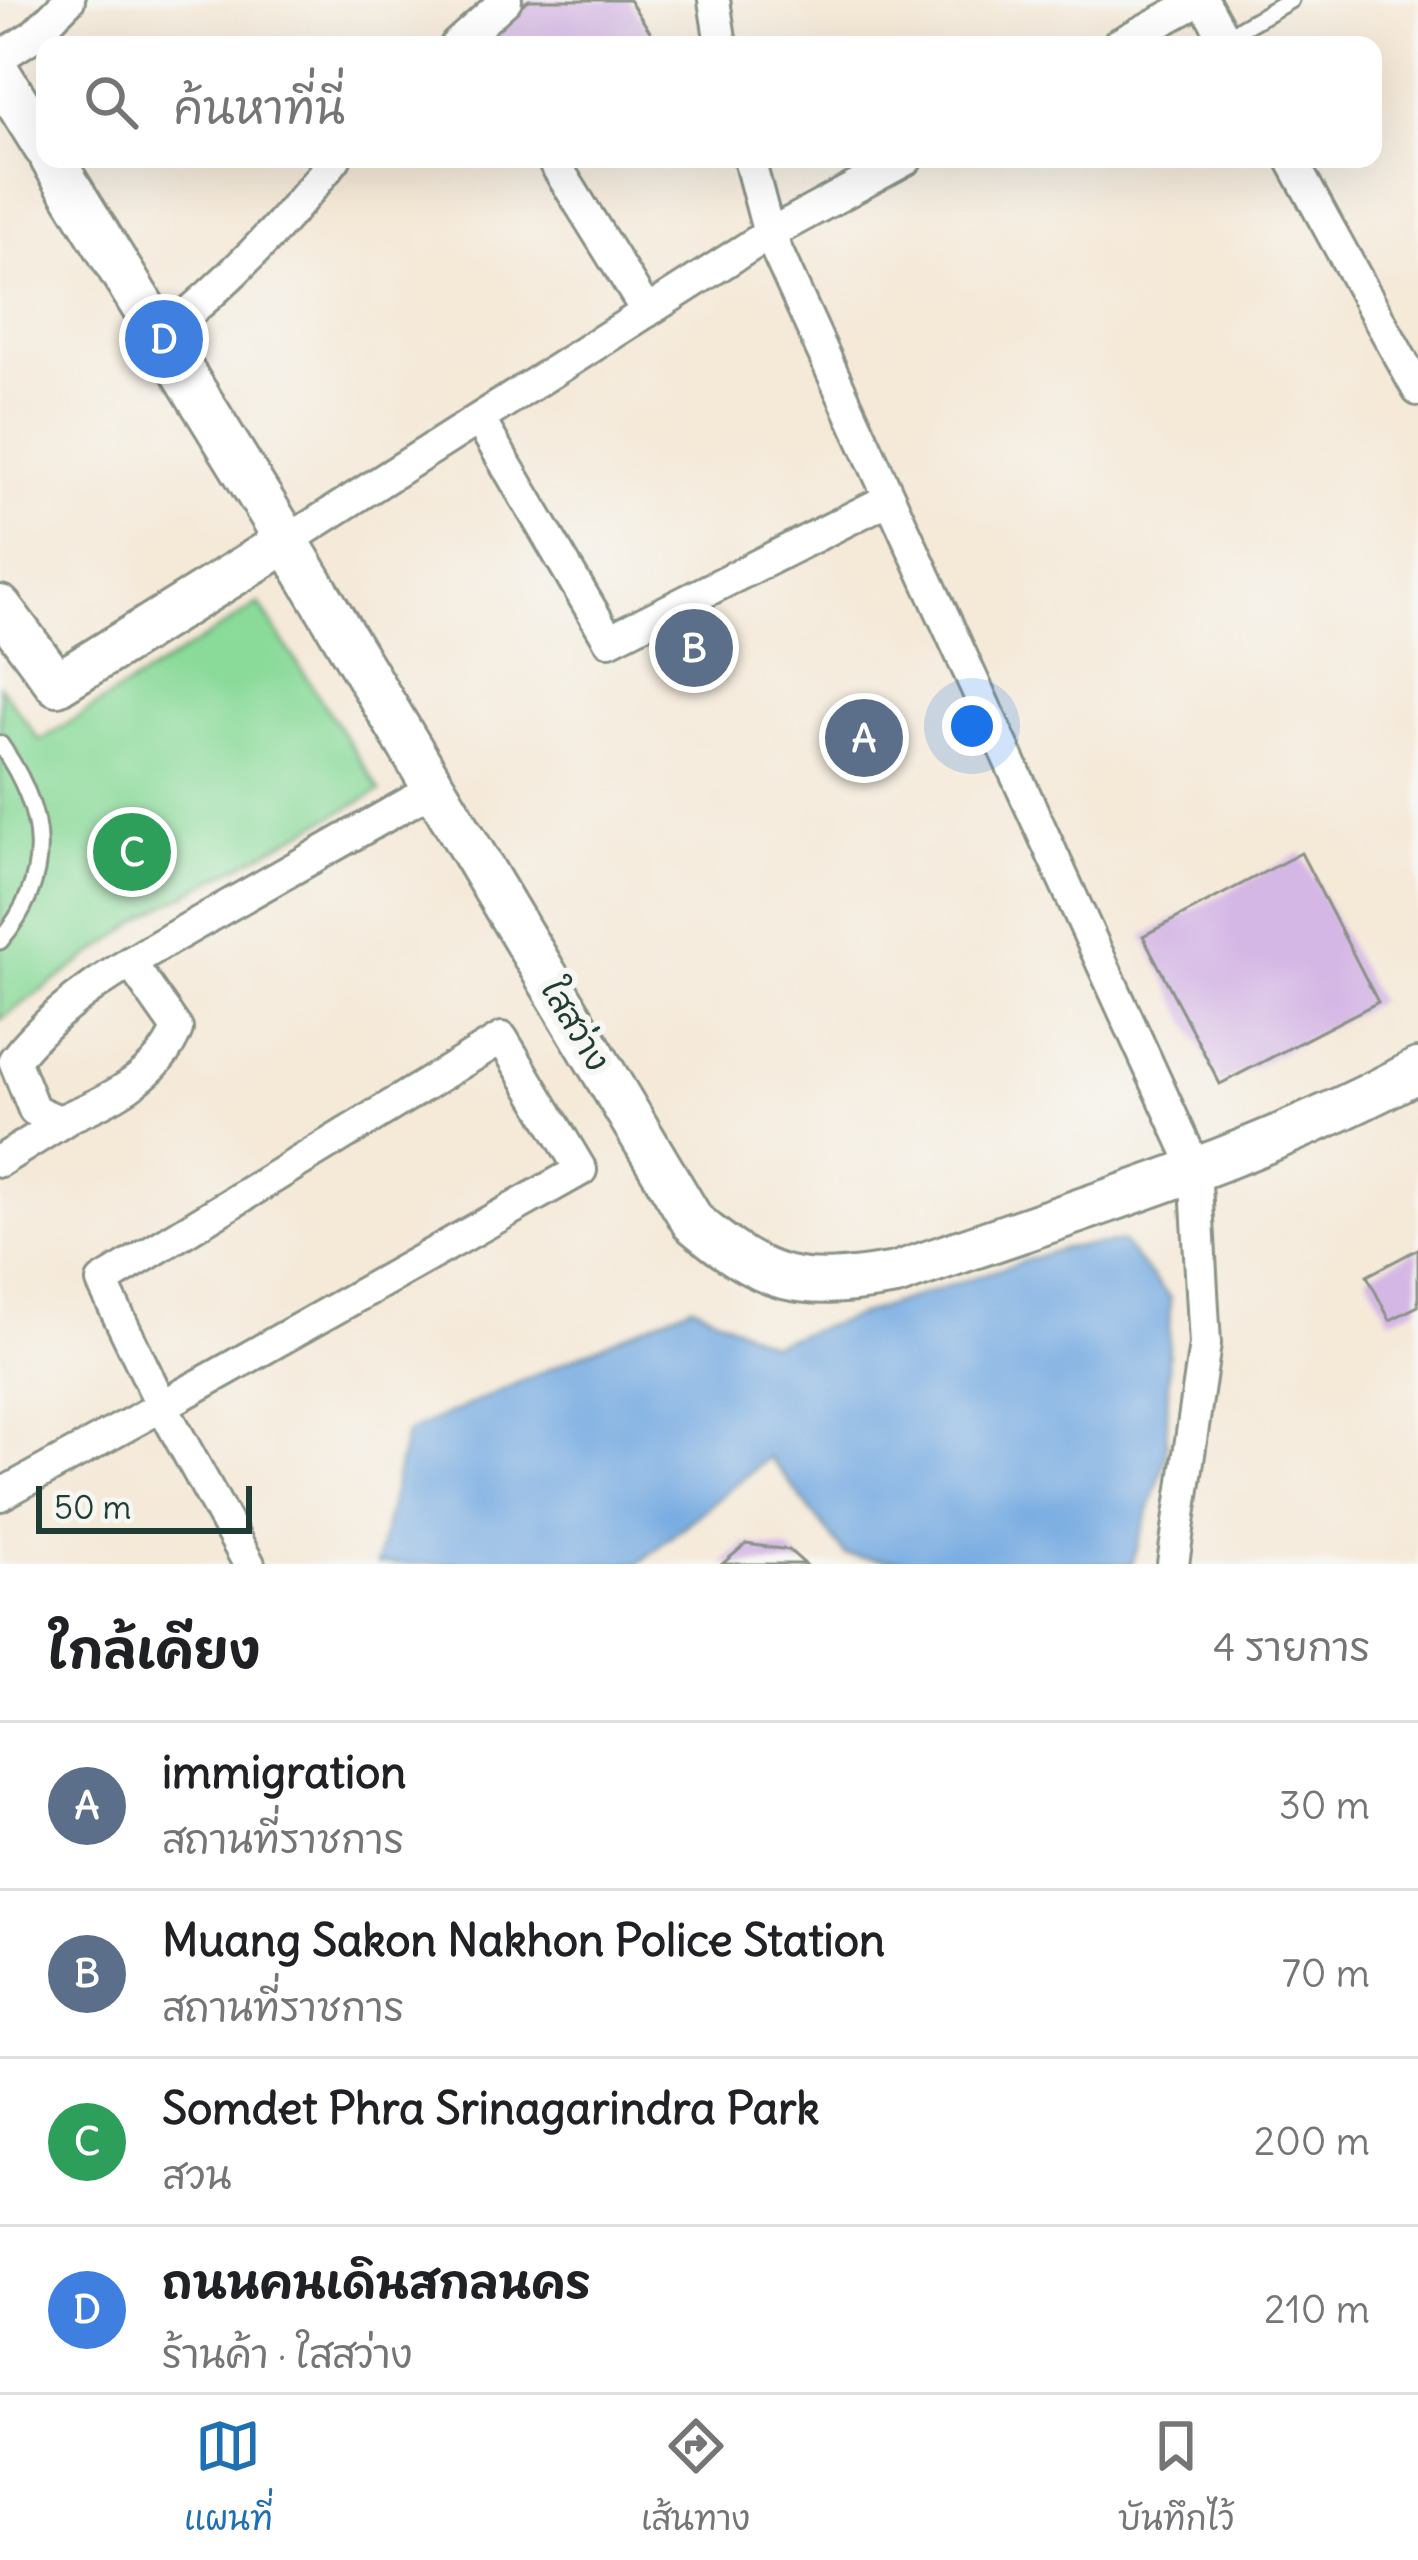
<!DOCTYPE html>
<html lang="th">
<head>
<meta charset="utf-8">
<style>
	:root { --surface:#fff; --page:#f6f6f6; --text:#202124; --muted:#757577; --line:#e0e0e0; --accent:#1f6fb2 }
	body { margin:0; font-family:Delius,"Playpen Sans Thai",sans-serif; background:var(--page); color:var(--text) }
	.scale { position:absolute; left:36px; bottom:30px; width:216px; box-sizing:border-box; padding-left:12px; border:6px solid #1f3d34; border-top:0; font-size:33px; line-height:42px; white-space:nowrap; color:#1f3d34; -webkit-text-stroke:9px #f6f6f2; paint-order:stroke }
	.you { position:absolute; left:972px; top:726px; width:42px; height:42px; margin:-30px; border:9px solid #fff; border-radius:50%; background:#1a73e8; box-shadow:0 0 0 18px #1a73e833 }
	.badge { display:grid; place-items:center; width:78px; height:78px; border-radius:50%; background:var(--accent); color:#fff; font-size:39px; font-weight:700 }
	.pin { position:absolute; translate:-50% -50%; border:6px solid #fff; box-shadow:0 3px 12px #0006 }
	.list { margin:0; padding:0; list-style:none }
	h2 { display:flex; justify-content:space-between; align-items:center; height:156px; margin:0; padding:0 48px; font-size:51px }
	h2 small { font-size:39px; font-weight:400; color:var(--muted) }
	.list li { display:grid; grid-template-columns:78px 1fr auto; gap:36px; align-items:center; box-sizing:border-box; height:168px; padding:0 48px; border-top:3px solid var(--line) }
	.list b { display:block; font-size:45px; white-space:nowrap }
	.list p { margin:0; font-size:39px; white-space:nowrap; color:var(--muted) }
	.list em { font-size:39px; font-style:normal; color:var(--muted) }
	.icon { flex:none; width:66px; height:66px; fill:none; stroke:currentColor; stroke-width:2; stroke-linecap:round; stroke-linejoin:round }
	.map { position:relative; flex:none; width:1418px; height:1564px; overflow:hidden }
	.search { position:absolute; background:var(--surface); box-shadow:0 12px 48px #0002; left:36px; right:36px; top:36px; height:132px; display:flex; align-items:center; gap:30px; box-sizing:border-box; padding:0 42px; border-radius:24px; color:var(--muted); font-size:45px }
	.sheet { height:828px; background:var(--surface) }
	nav { display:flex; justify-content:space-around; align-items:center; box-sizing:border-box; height:168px; border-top:3px solid var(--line); background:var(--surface); font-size:33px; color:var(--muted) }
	nav a { display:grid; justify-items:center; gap:6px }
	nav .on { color:var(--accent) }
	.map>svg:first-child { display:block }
	.green { fill:#8ada9a; stroke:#548c67; stroke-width:3 }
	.water { fill:#73a9e1; stroke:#49738a; stroke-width:3 }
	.building { fill:#d5b7e5 }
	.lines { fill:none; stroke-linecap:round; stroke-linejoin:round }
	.lane-casing { stroke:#8a9386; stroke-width:21 }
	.street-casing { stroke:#8a9386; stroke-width:36 }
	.secondary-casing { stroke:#8a9386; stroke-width:48 }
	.lane { stroke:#fff; stroke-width:15 }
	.street { stroke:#fff; stroke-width:30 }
	.secondary { stroke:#fff; stroke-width:42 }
	.labels { text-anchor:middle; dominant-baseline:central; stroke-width:12; stroke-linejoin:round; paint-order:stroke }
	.street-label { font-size:33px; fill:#1f3d34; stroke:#f6f6f2 }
</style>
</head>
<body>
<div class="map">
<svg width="1418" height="1564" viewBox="0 0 1418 1564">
	<rect width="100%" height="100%" fill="#f6f6f2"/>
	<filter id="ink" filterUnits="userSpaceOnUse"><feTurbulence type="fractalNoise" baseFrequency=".00833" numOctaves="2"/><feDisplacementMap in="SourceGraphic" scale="24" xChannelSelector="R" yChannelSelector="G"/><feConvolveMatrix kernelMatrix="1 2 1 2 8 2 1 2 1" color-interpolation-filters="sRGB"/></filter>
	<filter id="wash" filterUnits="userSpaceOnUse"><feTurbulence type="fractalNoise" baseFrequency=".004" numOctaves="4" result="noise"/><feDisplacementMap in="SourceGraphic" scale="48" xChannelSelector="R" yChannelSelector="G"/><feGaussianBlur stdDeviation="2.7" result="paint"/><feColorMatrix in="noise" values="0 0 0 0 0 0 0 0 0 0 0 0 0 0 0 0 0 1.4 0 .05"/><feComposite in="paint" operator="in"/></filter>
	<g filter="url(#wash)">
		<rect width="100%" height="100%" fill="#f5e9d8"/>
		<path class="green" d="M259 604 380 791 149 914 0 1020V686L40 741Z"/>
		<path class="water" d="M1122 1242 1170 1298 1166 1458 1132 1564H917L846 1555 769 1457 638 1564H377L406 1433 692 1305 771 1344 1064 1248Z"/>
		<g id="blocks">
			<path class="building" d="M529 0H629L655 39 646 45H491L482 32Z
				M1301 853 1378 1002 1220 1084 1143 936Z
				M1418 1249V1306L1390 1320 1367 1276Z
				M746 1544 789 1550 805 1564H722Z"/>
		</g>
	</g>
	<g filter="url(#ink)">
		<use href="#blocks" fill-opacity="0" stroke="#8a9386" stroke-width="3"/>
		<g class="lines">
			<defs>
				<path id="lane" d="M1224 38 1290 0
					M0 744C47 811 55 876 0 941"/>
				<path id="street" d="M714 0 721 45
					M1203 0 1228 45
					M456 45 506 0
					M1117 45 1200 0
					M0 57 33 36 69 0
					M552 159 647 312
					M749 159 769 234 1195 1167 1205 1344 1173 1564
					M1291 159 1418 390
					M162 335C228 283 283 225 335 159
					M479 419 609 640 889 499
					M287 541 769 234 907 159
					M130 962 177 1029C159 1077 104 1103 59 1121L34 1110 14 1060C69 990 149 952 224 908 294 868 365 828 435 788
					M502 1038 581 1170 162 1406 102 1282Z
					M0 1161 75 1114
					M0 1495 162 1406 249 1564"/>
				<path id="secondary" d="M0 75 45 147
					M52 159 287 541 693 1222C768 1285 800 1290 896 1274 1070 1212 1255 1159 1418 1070
					M0 607 57 684 287 541"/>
			</defs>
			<use href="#lane" class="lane-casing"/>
			<use href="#street" class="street-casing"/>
			<use href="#secondary" class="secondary-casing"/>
			<use href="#lane" class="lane"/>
			<use href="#street" class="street"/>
			<use href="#secondary" class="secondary"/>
		</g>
	</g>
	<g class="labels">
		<g class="street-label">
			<text transform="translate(576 1025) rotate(59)">ใสสว่าง</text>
		</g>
	</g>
</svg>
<div class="scale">50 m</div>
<div class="you"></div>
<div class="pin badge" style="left:864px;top:738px;background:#5c6f8a">A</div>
<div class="pin badge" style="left:694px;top:648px;background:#5c6f8a">B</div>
<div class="pin badge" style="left:132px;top:852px;background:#2e9e5b">C</div>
<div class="pin badge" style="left:164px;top:339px;background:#3f7fe0">D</div>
<div class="search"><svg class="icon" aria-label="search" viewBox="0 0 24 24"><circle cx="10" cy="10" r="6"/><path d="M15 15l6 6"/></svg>ค้นหาที่นี่</div>
</div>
<section class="sheet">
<h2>ใกล้เคียง<small>4 รายการ</small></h2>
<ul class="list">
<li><span class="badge" style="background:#5c6f8a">A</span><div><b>immigration</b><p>สถานที่ราชการ</p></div><em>30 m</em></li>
<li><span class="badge" style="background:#5c6f8a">B</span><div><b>Muang Sakon Nakhon Police Station</b><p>สถานที่ราชการ</p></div><em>70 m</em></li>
<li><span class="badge" style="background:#2e9e5b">C</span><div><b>Somdet Phra Srinagarindra Park</b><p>สวน</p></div><em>200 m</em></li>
<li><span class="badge" style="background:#3f7fe0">D</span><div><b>ถนนคนเดินสกลนคร</b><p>ร้านค้า · ใสสว่าง</p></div><em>210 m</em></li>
</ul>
</section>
<nav>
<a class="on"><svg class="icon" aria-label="map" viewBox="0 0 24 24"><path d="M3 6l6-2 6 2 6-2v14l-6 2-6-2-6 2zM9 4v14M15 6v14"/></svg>แผนที่</a>
<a><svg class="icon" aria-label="directions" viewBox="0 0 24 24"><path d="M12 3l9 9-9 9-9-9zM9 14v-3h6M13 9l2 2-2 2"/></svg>เส้นทาง</a>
<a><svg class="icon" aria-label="saved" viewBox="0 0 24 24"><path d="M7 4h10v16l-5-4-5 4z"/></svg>บันทึกไว้</a>
</nav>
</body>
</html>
